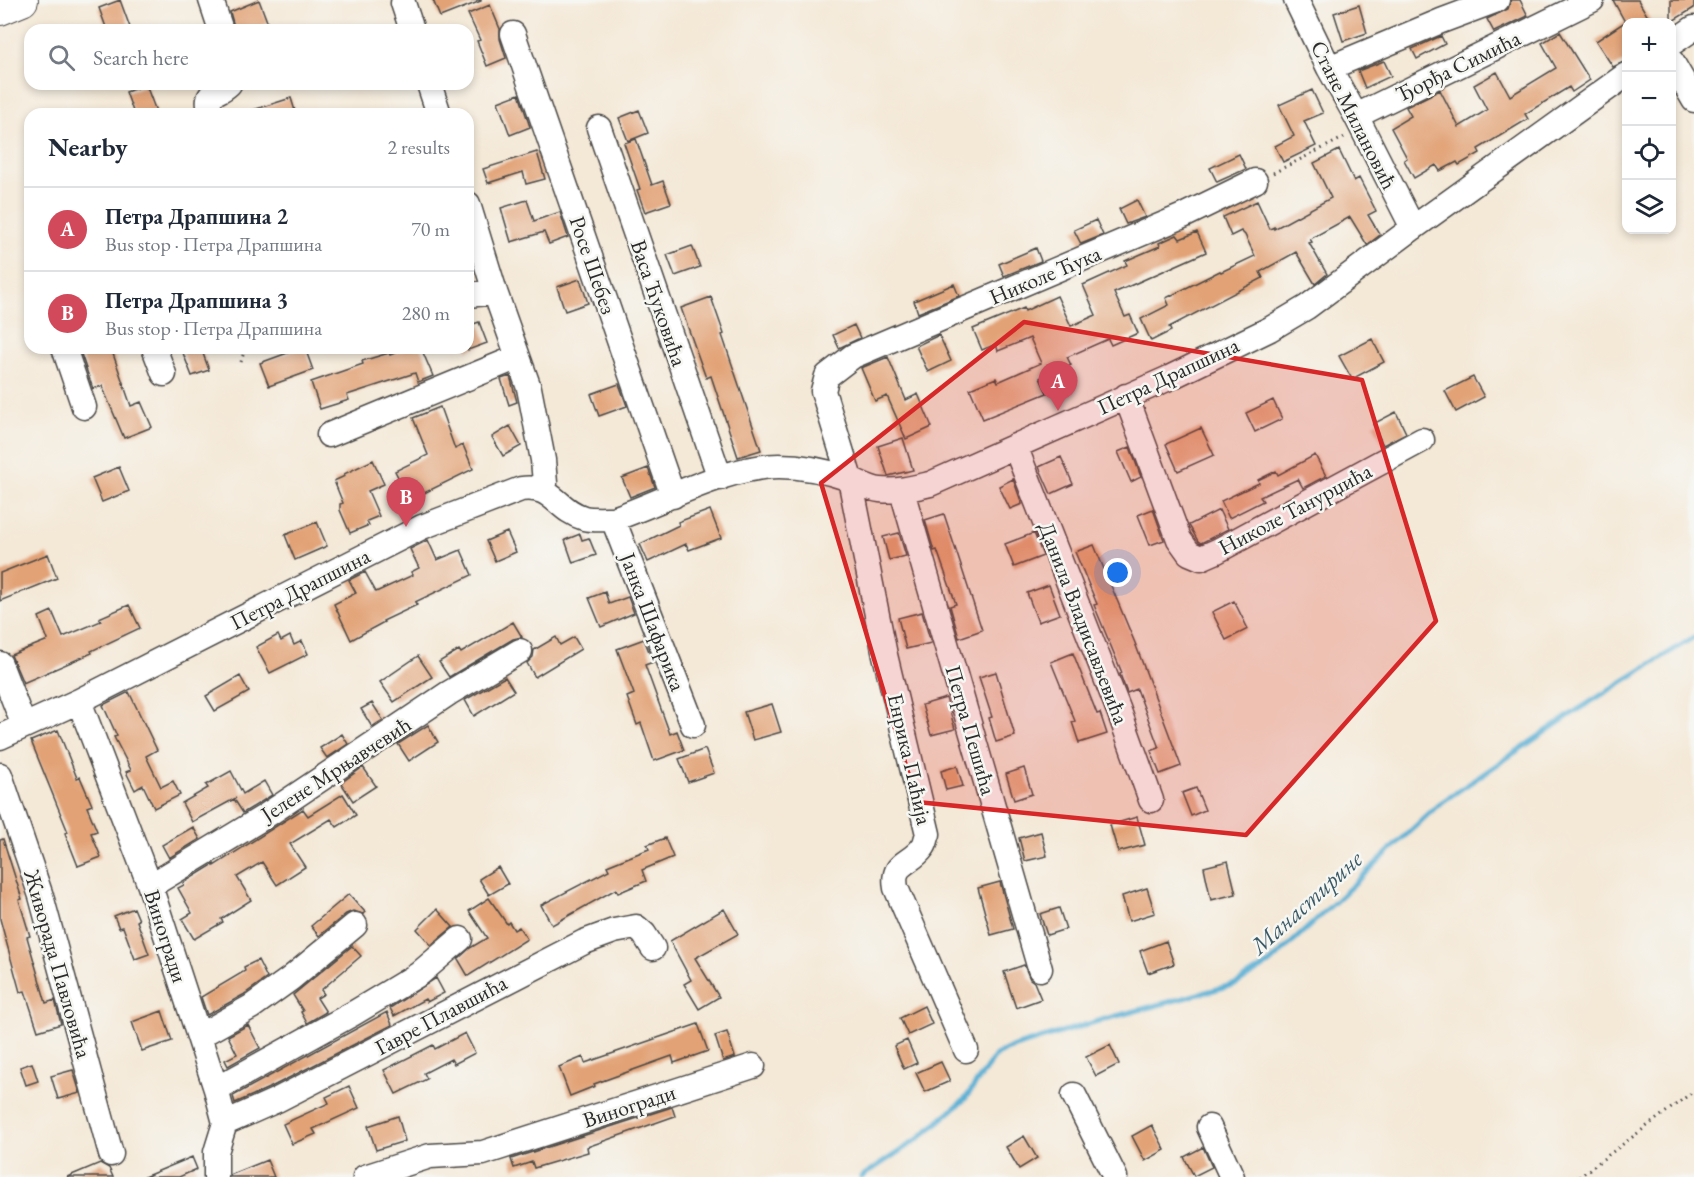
<!DOCTYPE html>
<html lang="en">
<head>
<meta charset="utf-8">
<style>
	:root { --surface:#fff; --page:#f6f6f7; --text:#1f2937; --muted:#747a83; --line:#e0e1e3; --accent:#d1495b }
	body { margin:0; font-family:"EB Garamond",serif; background:var(--page); color:var(--text) }
	.controls { position:absolute; right:18px; top:18px; display:grid; overflow:hidden; border-radius:12px; box-shadow:0 3px 9px #0003 }
	.controls button { width:54px; height:54px; display:grid; place-items:center; padding:0; border:0; border-bottom:2px solid var(--line); background:var(--surface); color:var(--text); font:30px sans-serif }
	.you { position:absolute; left:1118px; top:573px; width:21px; height:21px; margin:-15px; border:4px solid #fff; border-radius:50%; background:#1a73e8; box-shadow:0 0 0 9px #1a73e833 }
	.badge { display:grid; place-items:center; width:39px; height:39px; border-radius:50%; background:var(--accent); color:#fff; font-size:20px; font-weight:700 }
	.pin { position:absolute; translate:-50% -50px; filter:drop-shadow(0 2px 3px #0008) }
	.pin::after { content:''; position:absolute; top:32px; width:21px; height:18px; background:inherit; clip-path:polygon(0 0,100% 0,50% 100%) }
	.list { margin:0; padding:0; list-style:none }
	h2 { display:flex; justify-content:space-between; align-items:center; height:78px; margin:0; padding:0 24px; font-size:26px }
	h2 small { font-size:20px; font-weight:400; color:var(--muted) }
	.list li { display:grid; grid-template-columns:39px 1fr auto; gap:18px; align-items:center; box-sizing:border-box; height:84px; padding:0 24px; border-top:2px solid var(--line) }
	.list b { display:block; font-size:22px; white-space:nowrap }
	.list p { margin:0; font-size:20px; white-space:nowrap; color:var(--muted) }
	.list em { font-size:20px; font-style:normal; color:var(--muted) }
	.icon { flex:none; width:33px; height:33px; fill:none; stroke:currentColor; stroke-width:2; stroke-linecap:round; stroke-linejoin:round }
	.map { position:relative; flex:none; width:1694px; height:1177px; overflow:hidden }
	.search { position:absolute; background:var(--surface); box-shadow:0 3px 9px #0003; left:24px; top:24px; width:450px; height:66px; display:flex; align-items:center; gap:15px; box-sizing:border-box; padding:0 21px; border-radius:18px; color:var(--muted); font-size:22px }
	.panel { position:absolute; background:var(--surface); box-shadow:0 3px 9px #0003; left:24px; top:108px; width:450px; height:246px; border-radius:18px }
	.map>svg:first-child { display:block }
	.lines { fill:none; stroke-linecap:round; stroke-linejoin:round }
	.stream { stroke:#57afd4; stroke-width:5 }
	.building { fill:#e2a276 }
	.minor-casing { stroke:#494745; stroke-width:27 }
	.major-casing { stroke:#494745; stroke-width:34 }
	.path { stroke:#494745; stroke-width:3; stroke-dasharray:1.5 4.5; stroke-linecap:butt }
	.minor { stroke:#fff; stroke-width:24 }
	.major { stroke:#fff; stroke-width:32 }
	.marked { fill:#d62828; fill-opacity:0.2; stroke:#d62828; stroke-width:4.5; stroke-linejoin:round }
	.labels { text-anchor:middle; dominant-baseline:central; stroke-width:5; stroke-linejoin:round; paint-order:stroke }
	.street-label { font-size:22px; fill:#2b2b2b; stroke:#f6f6f2 }
	.water-label { font-size:24px; font-style:italic; fill:#3a5966; stroke:#f6f6f2 }
</style>
</head>
<body>
<div class="map">
<svg width="1694" height="1177" viewBox="0 0 1694 1177">
	<rect width="100%" height="100%" fill="#f6f6f2"/>
	<filter id="ink" filterUnits="userSpaceOnUse"><feTurbulence type="fractalNoise" baseFrequency=".0167" numOctaves="2"/><feDisplacementMap in="SourceGraphic" scale="12" xChannelSelector="R" yChannelSelector="G"/><feConvolveMatrix kernelMatrix="1 2 1 2 8 2 1 2 1" color-interpolation-filters="sRGB"/></filter>
	<filter id="wash" filterUnits="userSpaceOnUse"><feTurbulence type="fractalNoise" baseFrequency=".008" numOctaves="4" result="noise"/><feDisplacementMap in="SourceGraphic" scale="24" xChannelSelector="R" yChannelSelector="G"/><feGaussianBlur stdDeviation="1.35" result="paint"/><feColorMatrix in="noise" values="0 0 0 0 0 0 0 0 0 0 0 0 0 0 0 0 0 1.4 0 .05"/><feComposite in="paint" operator="in"/></filter>
	<g filter="url(#wash)">
		<rect width="100%" height="100%" fill="#f4e8d6"/>
		<g class="lines">
			<path class="stream" d="M861 1177 918 1139 965 1099 996 1055 1008 1049 1098 1021 1236 984 1270 963 1439 804 1579 709 1694 637"/>
		</g>
		<g id="blocks">
			<path class="building" d="M120 0 131 30H107L99 8Z
				M259 0 268 24 252 30H235L230 12Z
				M433 0H481V1L440 17Z
				M1511 0H1520L1528 16 1494 32 1487 19 1508 9Z
				M1613 0H1638L1651 22H1626V61L1613 67 1596 41 1625 22Z
				M1671 0H1694V8L1671 22Z
				M490 5 500 29V39L506 58 487 66 477 41 480 40 468 14Z
				M1359 5 1367 33 1343 41 1334 13Z
				M1560 32 1590 80 1572 92 1569 87 1525 114 1528 119 1478 149 1480 153 1459 165 1457 162 1440 171 1436 165 1414 178 1404 160 1407 158 1391 128 1411 116 1406 107 1440 90 1459 127 1487 110 1474 85 1497 72 1510 96 1556 68 1542 43Z
				M1441 36 1445 44 1417 59 1412 49Z
				M1384 61 1391 76 1365 88 1358 71Z
				M146 85 157 114H134L126 92Z
				M1312 90 1323 113 1304 121 1316 146 1283 162 1275 146 1294 136 1279 105Z
				M519 94 530 127 510 135 498 102Z
				M291 98 296 114H251L250 111Z
				M639 110 648 133 628 141 619 118Z
				M636 139 652 185 663 181 671 203 645 212 637 190 640 189 624 143Z
				M1339 150 1354 181 1359 178 1376 211 1368 215 1380 235 1367 245 1350 217 1310 239 1312 242 1309 243 1327 274 1315 284 1296 252 1260 272 1263 278 1169 327 1171 331 1151 341 1141 319 1169 305 1166 298 1220 271 1221 272 1255 256 1245 235 1241 231 1231 236 1223 217 1257 201 1270 229 1274 227V229L1331 198 1314 163Z
				M537 152 545 179 526 184 523 172 488 183 483 169Z
				M1239 154 1246 169 1217 182 1210 168Z
				M527 200 534 221 560 212 568 237 549 244 544 232 511 242 501 208Z
				M1137 200 1145 217 1126 224 1119 209Z
				M1096 220 1103 235 1081 244 1074 230Z
				M1197 232 1206 252 1114 293 1125 317 1130 315 1138 333 1111 345 1108 339 1067 357 1071 365 1040 378 1047 393 983 419 970 389 996 378 998 382 1041 363 1030 338 998 351 996 344 982 350 973 329 1024 308 1025 311 1057 296 1071 326 1096 315 1083 285 1127 265 1125 261 1160 246 1159 243 1177 235 1180 239Z
				M692 246 700 267 675 276 667 255Z
				M1036 248 1041 261 1004 276 999 264Z
				M580 279 588 303 565 311 557 287Z
				M954 284 959 296 918 313 914 301Z
				M711 297 724 334 722 335 761 450 738 457 711 376 706 378 681 308Z
				M479 322 487 343 468 350V326Z
				M854 325 860 338 839 348 833 335Z
				M939 335 951 361 928 372 916 346Z
				M1372 339 1384 362 1352 379 1339 356Z
				M79 348H111L131 406 141 402 152 427 124 438 102 386 93 389Z
				M181 348H201L209 370 192 376Z
				M301 348H305L313 370 269 386 260 363Z
				M407 348H421L433 376 418 382 415 373 347 395 349 400 320 409 311 382 363 364 362 361 389 353 390 355Z
				M888 357 906 400 918 394 932 427 906 439 887 396 875 401 861 368Z
				M510 376 517 402 509 405 501 379Z
				M1473 377 1484 397 1456 412 1445 391Z
				M619 384 627 406 599 416 591 394Z
				M1273 400 1282 419 1255 432 1246 413Z
				M440 407 455 449 463 445 473 469 410 500 395 471 428 455 413 418Z
				M1396 412 1406 433 1383 445 1373 424Z
				M510 426 521 446 503 456 492 437Z
				M1201 428 1214 455 1178 471 1166 444Z
				M903 438 913 470 888 476 878 446Z
				M1130 447 1141 477 1131 482 1118 452Z
				M1315 455 1326 476 1303 488 1298 479 1260 497 1263 501 1229 518 1221 501 1259 483 1258 480 1276 471 1278 475Z
				M1061 457 1073 484 1051 494 1039 467Z
				M373 460 384 484 368 491 379 516 367 521 369 525 350 533 340 510V504L343 503 334 481 345 476 344 474Z
				M119 467 129 491 102 502 92 478Z
				M648 468 655 487 630 497 622 478Z
				M1013 479 1022 504 1010 509 999 486Z
				M1153 509 1164 540 1150 545 1138 515Z
				M710 510 721 538 689 550 686 544 648 562 640 544 679 525 678 522Z
				M1219 510 1228 529 1201 543 1198 541 1189 525Z
				M944 514 982 630 959 638 950 606 956 604 937 550 934 551 925 520Z
				M317 522 327 546 295 560 285 535Z
				M507 532 516 552 495 561 486 541Z
				M899 533 906 556 889 560 883 537Z
				M1034 533 1043 556 1014 567 1005 544Z
				M580 534 582 540 589 538 596 555 573 563 565 540Z
				M428 540 437 560 461 550 472 575 415 602 417 605 383 621 384 622 351 640 334 604 356 593 349 580 365 572 376 592 413 575 411 572 419 568 410 549Z
				M1094 545 1135 643 1181 766 1160 774 1151 751 1159 748 1137 689 1127 693 1120 674 1122 673 1094 605 1097 604 1075 552Z
				M48 554 57 578 0 601V573Z
				M1049 585 1060 614 1038 622 1027 593Z
				M605 592 609 604 628 597 634 613 601 627 589 598Z
				M1234 601 1248 629 1226 640 1212 612Z
				M129 605 140 628 91 651 92 653 23 683 11 655 48 640 39 617 52 611 63 637 101 621 99 618Z
				M922 612 931 643 906 649 898 618Z
				M513 622 522 637 513 639 449 677 439 662 459 650 461 653Z
				M278 635 281 641 290 636 294 645 302 641 308 654 270 673 256 647Z
				M556 637 560 645 574 637 581 649 535 677 527 663 533 657 534 650Z
				M644 639 653 662 645 665 670 734 677 731 684 750 654 761 641 723 637 725 627 697 634 694 617 649Z
				M1073 653 1097 714 1100 713 1107 734 1079 743 1072 722 1075 721 1051 662Z
				M418 656 432 677 394 702 380 682Z
				M996 672 1015 736 996 742 989 718 992 717 979 677Z
				M240 676 249 692 215 711 206 696Z
				M505 677 514 691 474 716 465 700Z
				M129 692 157 750 146 756 161 787 173 781 180 795 154 808 143 785 135 790 126 772 131 770 114 737 117 736 103 705Z
				M946 698 955 729 931 735 922 705Z
				M372 703 383 720 372 727 361 709Z
				M772 704 781 732 753 740 744 712Z
				M428 725 438 742 409 761 398 744Z
				M58 730 77 778 80 777 92 805 87 807 97 831 91 833 101 857 78 866 65 833 68 832 31 741Z
				M342 734 348 744 327 758 320 748Z
				M705 749 714 773 688 782 679 759Z
				M957 766 963 786 946 790 941 771Z
				M363 767 376 786 353 801 341 783Z
				M1024 768 1032 794 1014 800 1006 774Z
				M231 771 243 794 264 781 272 795 243 813 234 799 236 798 192 822 182 803 208 788 206 785Z
				M1196 788 1205 810 1191 816 1182 793Z
				M343 794 356 815 337 827 331 819 290 844 305 867 277 885 262 862 237 877 251 900 221 919 223 922 194 939 182 919 192 913 178 888 184 885 183 883 214 864V866L303 809 308 816Z
				M1137 817 1145 845 1118 852 1110 825Z
				M193 827 200 839 169 858 162 845Z
				M1041 832 1047 856 1025 861 1019 838Z
				M665 838 673 857 642 870 646 881 618 893 616 889 552 925 541 905 609 870 607 866 649 849 647 845Z
				M3 839 22 899 19 900 30 936 27 937 46 1003 55 1000 61 1024 38 1031 25 991 20 992 0 919V840Z
				M1228 861 1236 894 1211 900 1204 867Z
				M498 867 508 884 489 895 479 879Z
				M1000 882 1013 929 991 935 978 888Z
				M1147 888 1155 913 1129 921 1122 896Z
				M349 894 365 912 363 914 353 911 346 914 319 936 311 926Z
				M489 898 507 924 509 922 514 930 519 927 527 939 468 976 458 959 470 948 487 938 469 911Z
				M134 908 139 920 137 921 149 954 135 959 123 927 119 928 114 916Z
				M1059 908 1066 929 1047 935 1040 914Z
				M437 909 453 927 431 945 417 929Z
				M724 909 738 934 695 958 719 997 699 1009 684 984 691 980 670 941Z
				M1166 941 1174 964 1148 973 1140 951Z
				M352 946 361 956 321 990 324 994 317 998 326 1012 307 1023 301 1012 303 1011 293 995Z
				M258 960 267 978 243 995 207 1015 201 997 245 971 244 967Z
				M1024 965 1030 979 1034 982 1041 999 1016 1008 1004 972Z
				M436 978 444 993 427 1002 425 999 394 1016 390 1008Z
				M924 1006 932 1024 908 1035 900 1018Z
				M162 1011 172 1041 142 1051 132 1022Z
				M387 1012 392 1025 271 1087 235 1103 233 1096Z
				M698 1024 708 1051 674 1063 672 1056 594 1084 595 1086 570 1096 559 1067 583 1057 585 1063Z
				M248 1025 260 1048 228 1066 225 1060 237 1054 228 1036Z
				M727 1032 735 1057 723 1061 715 1036Z
				M465 1033 475 1053 454 1064 451 1059 424 1073 427 1079 396 1094 384 1070 433 1045 435 1049Z
				M907 1040 917 1063 904 1069 894 1046Z
				M1110 1045 1119 1064 1096 1076 1086 1057Z
				M941 1062 950 1081 925 1092 916 1073Z
				M32 1063 38 1081 26 1085 20 1067Z
				M73 1070 80 1093 58 1099 51 1076Z
				M349 1086 359 1108 313 1129 316 1134 292 1144 283 1124 329 1103 326 1097Z
				M672 1107 675 1116 587 1147 588 1152 534 1168 532 1162 514 1168 511 1159Z
				M398 1116 405 1141 376 1150 368 1126Z
				M1152 1125 1165 1150 1145 1161 1132 1136Z
				M1024 1136 1037 1158 1019 1169 1006 1147Z
				M1203 1147 1212 1167 1194 1176 1184 1157Z
				M192 1157 197 1169 179 1177H144Z
				M267 1160 274 1177H230V1175Z
				M100 1163 109 1168 113 1177H67Z"/>
		</g>
	</g>
	<g filter="url(#ink)">
		<use href="#blocks" fill-opacity="0" stroke="#494745" stroke-width="1.5"/>
		<g class="lines">
			<defs>
				<path id="minor" d="M211 0 221 30
					M1296 0 1329 68 1356 116 1413 228
					M403 3 412 30
					M513 34 673 496
					M1672 43 1694 28
					M1672 62 1694 100
					M1329 68 1441 21 1497 0
					M429 84 439 114
					M211 114C203 89 216 97 229 84
					M1356 116 1592 0
					M599 128 720 478
					M468 204 495 292 529 388 543 460 545 483 542 489
					M468 295 495 292
					M64 348 84 407
					M154 348 164 374
					M1126 396 1179 539 1189 553 1201 558 1217 551 1422 440
					M329 435 518 357
					M1015 446 1119 711 1151 800
					M902 491 1040 969
					M613 519 693 725
					M0 664 24 726
					M79 701 150 886 216 1089 225 1123 216 1152V1177
					M0 737 79 701 422 527 521 489C553 484 556 510 584 518 593 520 604 519 613 519 663 502 727 466 779 466 803 466 827 471 850 479 860 483 870 489 880 490 898 492 913 488 930 484L1169 378 1270 329 1307 307 1413 228 1626 75
					M0 775 41 896 111 1154
					M150 886 264 817 449 693 520 651
					M199 1036 251 1007 290 979 355 925
					M966 1050 896 888C891 861 911 865 923 847 926 844 926 838 928 834L885 655 850 479 823 391 827 376 853 356 1183 216 1255 181
					M216 1089 354 1013 419 974 460 939
					M1074 1095 1115 1177
					M225 1123 277 1100 584 942 614 931 636 927 644 934 653 948
					M1209 1127 1232 1177
					M365 1177 430 1156 483 1153 753 1066"/>
				<path id="major" d="M0 9 22 0"/>
			</defs>
			<use href="#minor" class="minor-casing"/>
			<use href="#major" class="major-casing"/>
			<path class="path" d="M1273 173 1345 137
				M241 362 245 348
				M1579 1177 1694 1091"/>
			<use href="#minor" class="minor"/>
			<use href="#major" class="major"/>
		</g>
	</g>
	<path class="marked" d="M1024 322 1362 380 1436 621 1246 835 917 802 821 483Z"/>
	<g class="labels">
		<g class="street-label">
			<text transform="translate(1458 66) rotate(-26)">Ђорђа Симића</text>
			<text transform="translate(1354 115) rotate(63)">Стане Милановић</text>
			<text transform="translate(593 265) rotate(71)">Росе Шебез</text>
			<text transform="translate(1045 275) rotate(-23)">Николе Ћука</text>
			<text transform="translate(659 303) rotate(71)">Васа Ћуковића</text>
			<text transform="translate(1168 376) rotate(-25)">Петра Драпшина</text>
			<text transform="translate(1295 509) rotate(-28)">Николе Танурџића</text>
			<text transform="translate(300 589) rotate(-27)">Петра Драпшина</text>
			<text transform="translate(653 622) rotate(69)">Јанка Шафарика</text>
			<text transform="translate(1084 623) rotate(69)">Данила Владисављевића</text>
			<text transform="translate(971 730) rotate(74)">Петра Пешића</text>
			<text transform="translate(910 759) rotate(77)">Енрика Паћија</text>
			<text transform="translate(336 769) rotate(-33)">Јелене Мрњавчевић</text>
			<text transform="translate(166 936) rotate(72)">Виногради</text>
			<text transform="translate(58 964) rotate(74)">Живорада Павловића</text>
			<text transform="translate(441 1015) rotate(-28)">Гавре Плавшића</text>
			<text transform="translate(629 1106) rotate(-18)">Виногради</text>
		</g>
		<g class="water-label">
			<text transform="translate(1306 902) rotate(-42)">Манастирине</text>
		</g>
	</g>
</svg>
<div class="controls">
<button>+</button>
<button>−</button>
<button><svg class="icon" aria-label="locate" viewBox="0 0 24 24"><circle cx="12" cy="12" r="6"/><path d="M12 2v4M12 18v4M2 12h4M18 12h4"/></svg></button>
<button><svg class="icon" aria-label="layers" viewBox="0 0 24 24"><path d="M12 4l9 5-9 5-9-5zM3 14l9 5 9-5"/></svg></button>
</div>
<div class="you"></div>
<div class="pin badge" style="left:1058px;top:411px">A</div>
<div class="pin badge" style="left:406px;top:527px">B</div>
<div class="search"><svg class="icon" aria-label="search" viewBox="0 0 24 24"><circle cx="10" cy="10" r="6"/><path d="M15 15l6 6"/></svg>Search here</div>
<section class="panel">
<h2>Nearby<small>2 results</small></h2>
<ul class="list">
<li><span class="badge">A</span><div><b>Петра Драпшина 2</b><p>Bus stop · Петра Драпшина</p></div><em>70 m</em></li>
<li><span class="badge">B</span><div><b>Петра Драпшина 3</b><p>Bus stop · Петра Драпшина</p></div><em>280 m</em></li>
</ul>
</section>
</div>
</body>
</html>
